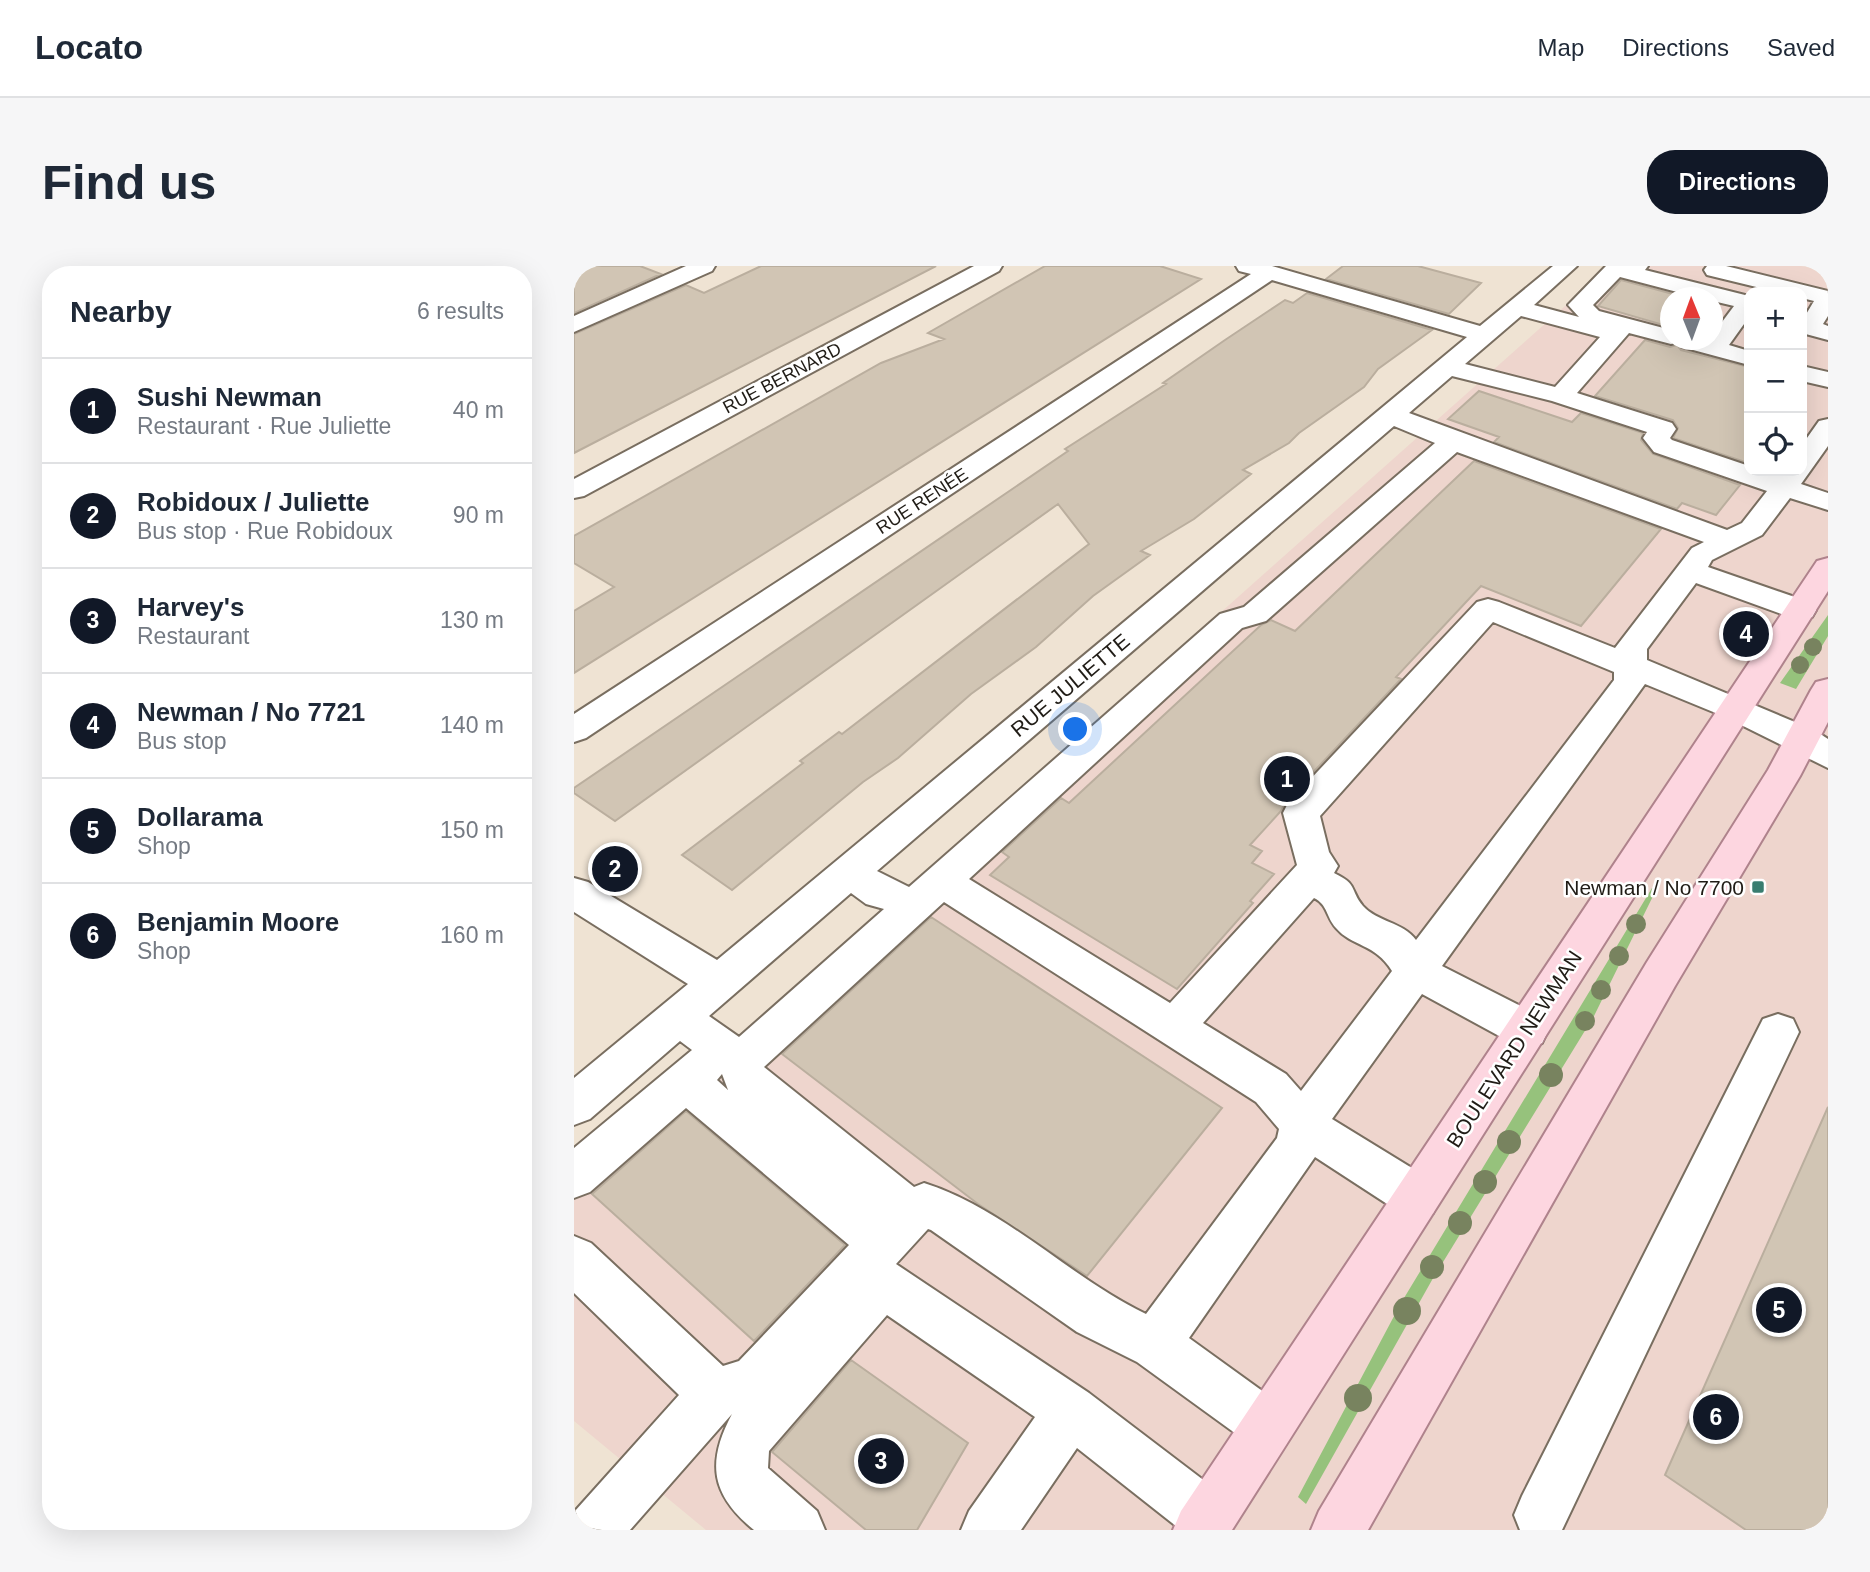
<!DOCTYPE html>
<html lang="en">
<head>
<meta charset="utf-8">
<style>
	:root { --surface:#fff; --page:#f6f6f7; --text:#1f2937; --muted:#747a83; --line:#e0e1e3; --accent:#111827 }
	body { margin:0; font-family:Arial,sans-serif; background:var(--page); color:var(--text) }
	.controls { position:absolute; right:21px; top:21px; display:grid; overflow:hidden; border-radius:14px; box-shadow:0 7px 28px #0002 }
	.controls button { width:63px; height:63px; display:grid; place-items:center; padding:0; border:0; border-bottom:2px solid var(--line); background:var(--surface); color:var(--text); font:35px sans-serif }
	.compass { position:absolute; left:1086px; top:21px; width:63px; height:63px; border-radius:50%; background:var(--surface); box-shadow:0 7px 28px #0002; rotate:359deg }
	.you { position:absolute; left:502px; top:464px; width:24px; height:24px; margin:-18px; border:5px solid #fff; border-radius:50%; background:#1a73e8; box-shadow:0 0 0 10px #1a73e833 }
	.badge { display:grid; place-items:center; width:46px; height:46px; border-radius:50%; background:var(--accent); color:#fff; font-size:23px; font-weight:700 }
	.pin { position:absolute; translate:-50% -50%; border:4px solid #fff; box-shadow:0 2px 7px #0006 }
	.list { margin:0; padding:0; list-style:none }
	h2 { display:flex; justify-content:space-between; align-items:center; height:91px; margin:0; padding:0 28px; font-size:30px }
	h2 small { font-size:23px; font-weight:400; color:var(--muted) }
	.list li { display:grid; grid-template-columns:46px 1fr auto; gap:21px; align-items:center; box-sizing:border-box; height:105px; padding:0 28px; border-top:2px solid var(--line) }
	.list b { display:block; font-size:26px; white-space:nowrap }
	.list p { margin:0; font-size:23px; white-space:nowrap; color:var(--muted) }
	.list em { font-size:23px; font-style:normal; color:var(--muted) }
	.icon { flex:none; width:38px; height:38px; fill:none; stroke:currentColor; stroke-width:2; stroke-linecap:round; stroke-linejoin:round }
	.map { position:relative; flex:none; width:1254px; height:1264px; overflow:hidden; border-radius:28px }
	header { display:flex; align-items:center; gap:42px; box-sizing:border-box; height:98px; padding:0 35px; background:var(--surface); border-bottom:2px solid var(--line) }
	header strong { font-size:33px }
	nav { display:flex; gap:38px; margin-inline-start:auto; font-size:24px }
	.intro { display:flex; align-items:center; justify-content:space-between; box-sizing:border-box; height:168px; padding:0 42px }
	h1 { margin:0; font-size:49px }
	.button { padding:18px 32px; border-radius:28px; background:var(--accent); color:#fff; font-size:24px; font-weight:700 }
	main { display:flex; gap:42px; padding:0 42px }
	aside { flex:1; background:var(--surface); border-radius:28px; box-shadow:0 7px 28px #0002 }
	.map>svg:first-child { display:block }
	.commercial { fill:#eed5cd; fill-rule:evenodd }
	.green { fill:#96c27c }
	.building { fill:#d1c5b4; stroke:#baae9e; stroke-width:2 }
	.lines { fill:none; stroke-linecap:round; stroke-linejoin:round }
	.minor-casing { stroke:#796e60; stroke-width:4 }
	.major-casing { stroke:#af838c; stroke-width:4 }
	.minor { fill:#fff; fill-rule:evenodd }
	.major { fill:#fdd6e0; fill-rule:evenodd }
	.tree { fill:#78835f }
	.poi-dot { fill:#397d70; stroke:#fff; stroke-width:2.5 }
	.labels { text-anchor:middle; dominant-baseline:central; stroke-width:5; stroke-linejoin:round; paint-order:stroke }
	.far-street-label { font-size:18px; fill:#201c16; stroke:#fff }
	.street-label { font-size:21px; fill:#201c16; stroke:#fff }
	.poi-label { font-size:21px; fill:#201c16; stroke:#fff; text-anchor:end }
</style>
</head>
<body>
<header>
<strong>Locato</strong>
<nav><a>Map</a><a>Directions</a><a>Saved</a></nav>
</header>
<div class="intro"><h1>Find us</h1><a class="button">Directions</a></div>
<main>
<aside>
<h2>Nearby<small>6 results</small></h2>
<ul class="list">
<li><span class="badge">1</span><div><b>Sushi Newman</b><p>Restaurant · Rue Juliette</p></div><em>40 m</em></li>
<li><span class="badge">2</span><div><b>Robidoux / Juliette</b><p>Bus stop · Rue Robidoux</p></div><em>90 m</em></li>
<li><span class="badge">3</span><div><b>Harvey's</b><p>Restaurant</p></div><em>130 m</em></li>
<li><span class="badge">4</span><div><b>Newman / No 7721</b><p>Bus stop</p></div><em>140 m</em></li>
<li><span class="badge">5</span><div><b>Dollarama</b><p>Shop</p></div><em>150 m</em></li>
<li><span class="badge">6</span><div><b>Benjamin Moore</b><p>Shop</p></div><em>160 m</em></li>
</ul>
</aside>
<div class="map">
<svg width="1254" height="1264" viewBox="0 0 1254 1264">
	<rect width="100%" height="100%" fill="#efe3d3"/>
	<path class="commercial" d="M1036 0H1254V1264H132L0 1155V922ZM1175 26H1228V205H1175ZM1097 32H1139V74H1097Z"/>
	<path class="green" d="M1254 349V370L1222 423 1206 417Z
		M1078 622 1082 624 1020 750 858 1014 732 1238 724 1231 827 1037Z"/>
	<path class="building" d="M0 0H66L87 8 0 47Z
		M187 0H362L0 187V68L112 19 130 27Z
		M471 0H586L627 13 0 407V345L40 321 0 297V270L307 97 370 73 354 67Z
		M769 0H844L907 17 875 48 752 13Z
		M1047 14 1114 32H1096V61L1024 40Z
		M733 27 858 64 804 103 790 121 725 167 715 177 669 204 677 208 620 253 567 285 576 289 519 330 462 381 397 428 324 492 289 516 158 624 108 589 229 497 226 495 265 466 268 468 515 278 484 238 41 555 0 527V522L494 185 491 183 592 118 589 117 651 74 711 34 719 37Z
		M1071 74 1096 81 1103 79 1107 84 1175 101V191L1171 196 1099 172 1104 162 1099 154 1021 130Z
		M905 125 998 156 1007 147 1069 167 1067 174 1079 188 1166 219 1142 249 1108 237 1103 243 920 176 925 171 874 153Z
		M900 195 1087 263 1007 360 907 320 822 411 827 413 712 535 707 545 676 579 688 585 678 597 700 608 676 635 679 637 603 723 416 609 435 591 428 586 487 532 495 537 687 359 697 354 721 365Z
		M357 651 648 842 513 1010 404 938 208 788Z
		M1254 841V1264H1172L1091 1209Z
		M112 845 271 979 180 1075 18 928Z
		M277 1094 394 1177 343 1264H292L198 1186Z"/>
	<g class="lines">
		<defs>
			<path id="minor" d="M112 0H141L138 5 0 66V50Z
				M400 0H428L425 5 10 230 0 232V213Z
				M662 0H698L906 60 979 0H1003L960 39 1005 51 994 39 1032 0H1074L1071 4 1175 30V51L1155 79 1175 85V99L1108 81 1104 76 1097 78 1055 67 1003 127 1098 157 1102 163 1096 172 1098 174 1175 200V205L1205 210 1209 205H1228V179L1245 155 1254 153V180L1227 218 1254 227V244L1216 232 1188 269 1138 294 1134 301 1238 337 1242 344 1238 351 1227 354 1216 351 1122 317 1073 383V394L1240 464 1254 473V502L1149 450 1071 418 868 700 968 751 974 764 968 777 953 782 938 777 848 728 758 853 859 915 866 931 859 947 843 953 827 947 741 891 615 1072 712 1142 720 1160 712 1178 694 1186 676 1178 563 1096 503 1066 357 964 354 963 322 998 515 1127 653 1232 661 1251 656 1264H607L503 1182 447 1264H387L395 1245 461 1151 313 1049 195 1185 194 1202 243 1245 251 1264H180C137 1229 132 1197 158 1148L56 1264H0L1 1245 105 1129 0 1027V970L17 977 149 1100 165 1095 275 979 112 842 16 926 0 932V882L118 784 106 775 16 853 0 859V812L114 718 0 646V612L14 616 143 694 893 71 698 14 12 472 0 476V448L677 8 665 5ZM1046 11 1126 32H1139V35L1160 40 1139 68V74H1097V64L1025 45 1019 39ZM947 50 1026 71 981 121 891 98ZM878 110 978 135 1073 166 1069 172 1080 186 1193 225 1168 257 1153 264 835 147ZM820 160 861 177 670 341 646 348 335 621 303 605ZM883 186 1130 276 1118 282 1041 382 925 336 914 333 903 336 714 537 709 547 723 599 596 737 395 613 668 362 692 355ZM919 356 1040 406V414L842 674C829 656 803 656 789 640 775 623 785 619 760 607L764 600 755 586 746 550ZM277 627 292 638 310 643 165 771 135 750ZM740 632C754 639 752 651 762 662 778 681 801 677 818 705L727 825 712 808 629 757ZM370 636 682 836 705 863 703 872 572 1048C495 1011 432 943 350 917L340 921 190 801ZM148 808 154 824 143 814Z
				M1133 0H1152L1254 25V50L1249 58 1254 60V74L1228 67V55L1240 35 1228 32V26H1203L1133 9 1130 4Z
				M1228 100 1254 106V121L1228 115Z
				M1204 748 1219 753 1225 766 988 1264H946L940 1249 948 1230 1189 753Z"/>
			<path id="major" d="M1254 292V325L658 1264H599L607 1245 1239 301 1243 295Z
				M1254 413V456L1226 510 1101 720 794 1264H737L745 1245 1073 696 1194 504 1237 424 1242 416Z"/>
		</defs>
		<use href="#minor" class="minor-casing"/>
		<use href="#major" class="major-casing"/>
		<use href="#minor" class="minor"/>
		<use href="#major" class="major"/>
	</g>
	<g class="tree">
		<circle cx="1239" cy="381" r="9"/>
		<circle cx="1226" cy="399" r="9"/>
		<circle cx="1062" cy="658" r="10"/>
		<circle cx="1045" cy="690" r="10"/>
		<circle cx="1027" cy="724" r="10"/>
		<circle cx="1011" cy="755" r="10"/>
		<circle cx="977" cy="809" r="12"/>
		<circle cx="935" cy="876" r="12"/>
		<circle cx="911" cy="916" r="12"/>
		<circle cx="886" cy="957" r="12"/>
		<circle cx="858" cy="1001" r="12"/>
		<circle cx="833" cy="1045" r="14"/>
		<circle cx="784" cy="1132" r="14"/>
	</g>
	<rect class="poi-dot" x="1177" y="614" width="14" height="14" rx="3.5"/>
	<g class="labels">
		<g class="far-street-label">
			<text transform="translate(208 112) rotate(-28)">RUE BERNARD</text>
			<text transform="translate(348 235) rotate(-33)">RUE RENÉE</text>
		</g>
		<g class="street-label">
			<text transform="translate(496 419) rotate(-40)">RUE JULIETTE</text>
			<text transform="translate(940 783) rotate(-57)">BOULEVARD NEWMAN</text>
		</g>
		<g class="poi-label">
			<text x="1170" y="621">Newman / No 7700</text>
		</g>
	</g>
</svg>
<div class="controls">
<button>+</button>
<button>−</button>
<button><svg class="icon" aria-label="locate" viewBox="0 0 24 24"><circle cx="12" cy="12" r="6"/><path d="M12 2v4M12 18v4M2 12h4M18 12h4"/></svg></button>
</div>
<svg class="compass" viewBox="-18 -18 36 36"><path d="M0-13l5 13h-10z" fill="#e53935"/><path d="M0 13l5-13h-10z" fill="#747a83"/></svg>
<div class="you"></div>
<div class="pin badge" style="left:713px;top:513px">1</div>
<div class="pin badge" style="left:41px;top:603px">2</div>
<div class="pin badge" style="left:307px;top:1195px">3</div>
<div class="pin badge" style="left:1172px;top:368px">4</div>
<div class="pin badge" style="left:1205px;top:1044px">5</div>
<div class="pin badge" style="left:1142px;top:1151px">6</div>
</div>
</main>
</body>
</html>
